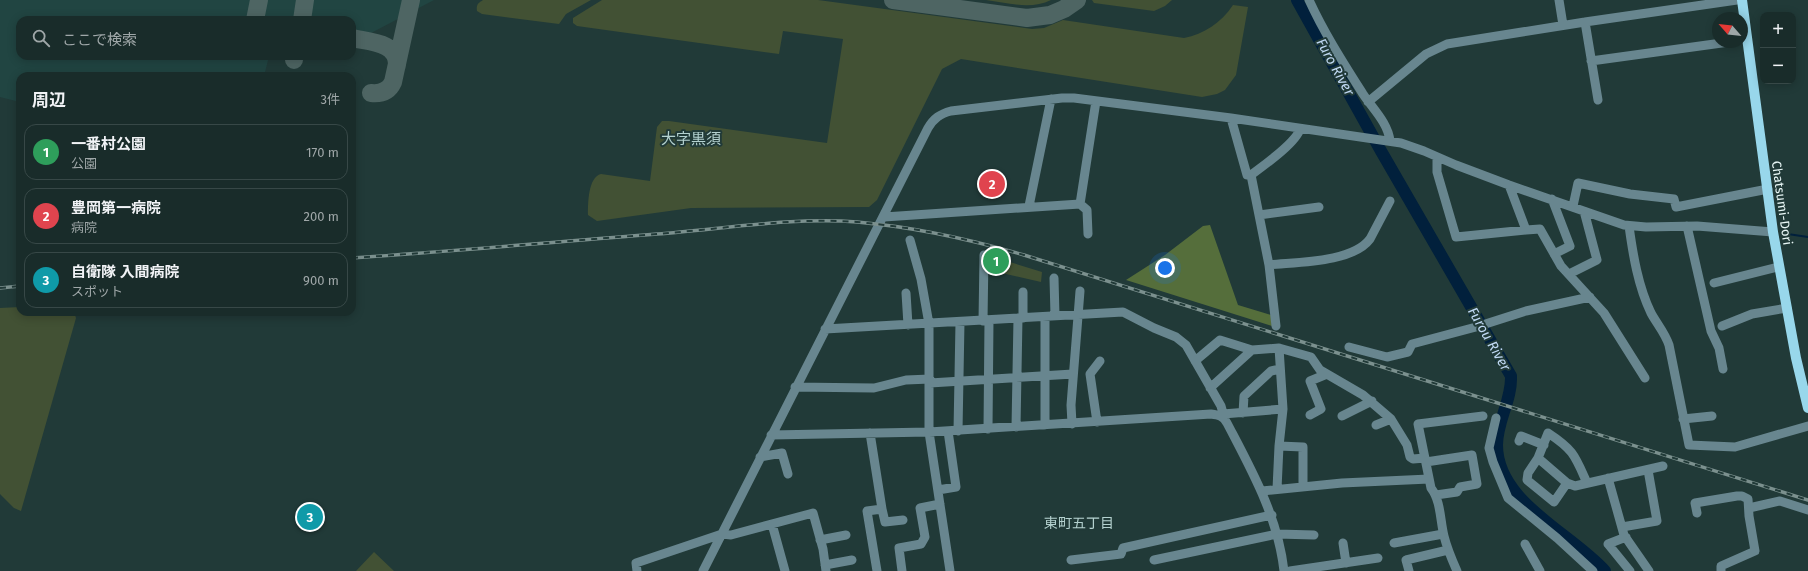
<!DOCTYPE html>
<html lang="ja">
<head>
<meta charset="utf-8">
<style>
	:root { --surface:#192c2a; --page:#263836; --text:#f1f3f6; --muted:#9fa7a8; --line:#374847; --accent:#f3a082 }
	body { margin:0; font-family:"Fira Sans","Noto Sans JP",sans-serif; background:var(--page); color:var(--text) }
	.controls { position:absolute; right:12px; top:12px; display:grid; overflow:hidden; border-radius:8px; box-shadow:0 2px 10px #0003 }
	.controls button { width:36px; height:36px; display:grid; place-items:center; padding:0; border:0; border-bottom:1px solid var(--line); background:var(--surface); color:var(--text); font:20px sans-serif }
	.compass { position:absolute; left:1712px; top:12px; width:36px; height:36px; border-radius:50%; background:var(--surface); box-shadow:0 2px 10px #0003; rotate:298deg }
	.you { position:absolute; left:1165px; top:268px; width:14px; height:14px; margin:-10px; border:3px solid #fff; border-radius:50%; background:#1a73e8; box-shadow:0 0 0 6px #1a73e833 }
	.badge { display:grid; place-items:center; width:26px; height:26px; border-radius:50%; background:var(--accent); color:#fff; font-size:13px; font-weight:700 }
	.pin { position:absolute; translate:-50% -50%; border:2px solid #fff; box-shadow:0 1px 4px #0006 }
	.list { margin:0; padding:0; list-style:none }
	h2 { display:flex; justify-content:space-between; align-items:center; height:52px; margin:0; padding:0 16px; font-size:17px }
	h2 small { font-size:13px; font-weight:400; color:var(--muted) }
	.list li { display:grid; grid-template-columns:26px 1fr auto; gap:12px; align-items:center; box-sizing:border-box; height:56px; margin:0 8px 8px; padding:0 8px; border:1px solid var(--line); border-radius:12px }
	.list b { display:block; font-size:15px; white-space:nowrap }
	.list p { margin:0; font-size:13px; white-space:nowrap; color:var(--muted) }
	.list em { font-size:13px; font-style:normal; color:var(--muted) }
	.icon { flex:none; width:22px; height:22px; fill:none; stroke:currentColor; stroke-width:2; stroke-linecap:round; stroke-linejoin:round }
	.map { position:relative; flex:none; width:1808px; height:571px; overflow:hidden }
	.search { position:absolute; background:var(--surface); box-shadow:0 2px 10px #0003; left:16px; top:16px; width:340px; height:44px; display:flex; align-items:center; gap:10px; box-sizing:border-box; padding:0 14px; border-radius:12px; color:var(--muted); font-size:15px }
	.panel { position:absolute; background:var(--surface); box-shadow:0 2px 10px #0003; left:16px; top:72px; width:340px; height:244px; border-radius:12px }
	.map>svg:first-child { display:block }
	.built { fill:#214542 }
	.green { fill:#425134 }
	.forest { fill:#556e3b }
	.lines { fill:none; stroke-linecap:round; stroke-linejoin:round }
	.stream { stroke:#01203c; stroke-width:2 }
	.river { stroke:#01203c; stroke-width:12 }
	.taxiway { stroke:#4e6563; stroke-width:18 }
	.minor { stroke:#68868f; stroke-width:9 }
	.major { stroke:#98d7eb; stroke-width:10 }
	.rail-casing { stroke:#7b908e; stroke-width:3.5 }
	.rail { stroke:#213a38; stroke-width:2; stroke-dasharray:6; stroke-linecap:butt }
	.labels { text-anchor:middle; dominant-baseline:central; stroke-width:4; stroke-linejoin:round; paint-order:stroke }
	.street-label { font-size:13px; fill:#e8f7f6; stroke:#213a38 }
	.water-label { font-size:14px; font-style:italic; fill:#c0d9f3; stroke:#213a38 }
	.neighbourhood-label { font-size:14px; fill:#b4d1cf; stroke:#213a38 }
	.quarter-label { font-size:15px; fill:#b4d1cf; stroke:#213a38 }
</style>
</head>
<body>
<div class="map">
<svg width="1808" height="571" viewBox="0 0 1808 571">
	<rect width="100%" height="100%" fill="#213a38"/>
	<path class="built" d="M0 0H434L352 43V20H20V56H269L264 76H20V102L0 97Z"/>
	<path class="green" d="M483 0H591L566 14 559 24 482 14 477 11C476 5 478 3 483 0Z
		M602 0H818L1032 29 1044 28 1063 20 1184 38C1204 34 1221 23 1233 5L1248 7 1236 75 1225 90 1217 94 1202 97 961 59 942 69 877 200 869 207 691 208 597 221 588 215C588 204 588 177 601 174L650 181 657 127 662 121H669L827 143 843 39 783 31 779 54 577 26 573 23V18Z
		M986 0H1051C1031 10 1008 3 986 0Z
		M1092 0H1172L1165 6 1154 11 1094 3Z
		M984 254 1042 272 1041 282 984 269Z
		M20 307V312H74L76 318 21 511 14 508 0 494V308Z
		M374 552 394 571H356Z"/>
	<path class="forest" d="M1210 225 1238 305 1271 315 1272 326 1126 280 1165 255 1203 226Z"/>
	<g class="lines">
		<path class="stream" d="M1781 233 1808 237"/>
		<path class="river" d="M1297 0 1381 151 1511 376C1512 400 1497 421 1497 445 1497 502 1571 533 1605 571"/>
		<path class="taxiway" d="M893 0 1027 18 1050 15 1064 9 1077 0
			M255 20 259 0
			M302 20 305 0
			M352 38C369 42 398 42 397 65
			M294 60V56
			M371 93C381 94 389 91 393 82L411 0"/>
		<path class="minor" d="M1309 0C1324 33 1344 64 1363 94 1373 109 1388 123 1390 141
			M1559 0 1563 25
			M1585 22 1598 100
			M1591 61 1729 42
			M1368 102 1426 54 1447 44 1585 22 1737 0
			M1231 118 1247 175H1251C1263 166 1296 143 1300 129
			M1437 157V172L1456 237 1526 230
			M1251 175 1269 265 1276 326
			M1509 185 1526 230 1540 229 1561 266 1604 313 1645 378
			M1552 199 1570 246 1554 254
			M1080 204 1096 101
			M1029 206 1051 99
			M1573 206 1578 183 1630 194 1674 199 1676 207 1768 189
			M1259 215 1319 207
			M884 217 1080 204 1087 210 1088 234
			M1629 226C1633 255 1638 286 1651 313 1657 324 1665 333 1669 345L1689 445 1735 447 1808 426
			M1687 226 1711 331 1719 348 1723 369
			M910 240 921 279 929 324V432L950 571
			M1269 265C1296 262 1352 263 1370 239L1390 201
			M1569 274 1597 260 1584 211
			M1054 278 1055 316
			M1714 283 1778 267
			M906 293 908 325
			M1023 318V292
			M983 321 984 255
			M1722 326 1752 314 1787 308
			M825 329 1123 312 1154 328 1176 337 1186 345 1221 406 1224 417
			M1349 347 1387 357 1408 352 1412 344 1476 327 1526 311 1590 297
			M1195 361 1220 340 1252 350 1279 348
			M930 383 1073 374
			M795 387 874 388 906 380 930 379
			M1210 388 1252 350
			M1243 413 1244 396 1271 371 1280 369
			M1223 414 1283 409 1279 348 1311 357 1320 370 1363 395 1391 419 1407 445 1410 457 1413 459 1425 458
			M1310 415 1321 409 1310 381 1327 374
			M1342 416 1372 401
			M1496 418 1489 448 1493 462 1508 498 1557 538 1593 571
			M1683 419 1712 416
			M1097 422 1090 374 1100 361
			M1072 424 1071 405 1080 291
			M1045 425V317
			M1376 425 1391 419
			M1016 427 1018 318
			M988 429 989 320
			M958 431 960 322
			M870 433 882 509
			M771 435 929 432 1211 414C1219 415 1223 416 1227 423 1252 471 1278 517 1284 571
			M1519 441 1521 436 1544 445
			M1279 446 1283 409
			M760 457 782 453 788 474
			M1538 458 1567 483 1575 486 1663 466
			M1426 462 1472 455 1477 484 1460 487 1457 492 1436 495
			M1608 478 1624 535 1649 571
			M1567 483 1554 502 1527 480 1528 473 1538 458 1548 433C1574 450 1575 456 1587 483
			M1277 489 1279 446 1303 447V487
			M938 490 956 487 948 431
			M1262 491 1342 483 1429 479
			M1749 508 1780 501 1808 510
			M1697 513 1695 503 1737 496H1742L1748 499 1749 516 1755 551 1721 566V571
			M772 524 785 571
			M1622 527 1657 521 1648 470
			M1626 537 1608 544 1630 571
			M820 540 846 535
			M1343 543 1346 563
			M1394 543 1443 534
			M1525 544 1540 571
			M1071 560 1121 554 1123 548 1272 515
			M1154 560 1277 534 1314 535
			M825 565 852 560
			M637 571 636 563 722 534 731 535 813 513 823 549 826 571
			M703 571 928 128C934 118 940 114 951 111L1062 98H1074L1231 118 1401 143 1424 151 1456 165 1509 185 1624 225 1646 227 1697 226 1773 232
			M877 571 867 511 882 509 885 522 903 520
			M902 571 899 548 921 544 925 537 920 508 940 504
			M1290 571 1378 558
			M1409 571 1406 560 1448 550
			M1457 571C1452 560 1447 548 1444 536 1440 520 1441 501 1431 488L1418 424 1483 416"/>
		<path class="major" d="M1742 0 1773 232 1796 358 1808 408"/>
		<defs>
			<path id="rail" d="M352 258C454 251 555 242 657 234 722 229 793 217 857 222 914 227 969 239 1024 255L1808 500
				M0 288 20 286"/>
		</defs>
		<use href="#rail" class="rail-casing"/>
		<use href="#rail" class="rail"/>
	</g>
	<g class="labels">
		<g class="street-label">
			<text transform="translate(1782 203) rotate(82)">Chatsumi-Dori</text>
		</g>
		<g class="water-label">
			<text transform="translate(1335 67) rotate(61)">Furo River</text>
			<text transform="translate(1489 339) rotate(60)">Furou River</text>
		</g>
		<g class="neighbourhood-label">
			<text x="1079" y="523">東町五丁目</text>
		</g>
		<g class="quarter-label">
			<text x="691" y="139">大字黒須</text>
		</g>
	</g>
</svg>
<div class="controls">
<button>+</button>
<button>−</button>
</div>
<svg class="compass" viewBox="-18 -18 36 36"><path d="M0-13l5 13h-10z" fill="#e53935"/><path d="M0 13l5-13h-10z" fill="#9fa7a8"/></svg>
<div class="you"></div>
<div class="pin badge" style="left:996px;top:261px;background:#2e9e5b">1</div>
<div class="pin badge" style="left:992px;top:184px;background:#e0444e">2</div>
<div class="pin badge" style="left:310px;top:517px;background:#0f9aa8">3</div>
<div class="search"><svg class="icon" aria-label="search" viewBox="0 0 24 24"><circle cx="10" cy="10" r="6"/><path d="M15 15l6 6"/></svg>ここで検索</div>
<section class="panel">
<h2>周辺<small>3件</small></h2>
<ul class="list">
<li><span class="badge" style="background:#2e9e5b">1</span><div><b>一番村公園</b><p>公園</p></div><em>170 m</em></li>
<li><span class="badge" style="background:#e0444e">2</span><div><b>豊岡第一病院</b><p>病院</p></div><em>200 m</em></li>
<li><span class="badge" style="background:#0f9aa8">3</span><div><b>自衛隊 入間病院</b><p>スポット</p></div><em>900 m</em></li>
</ul>
</section>
</div>
</body>
</html>
